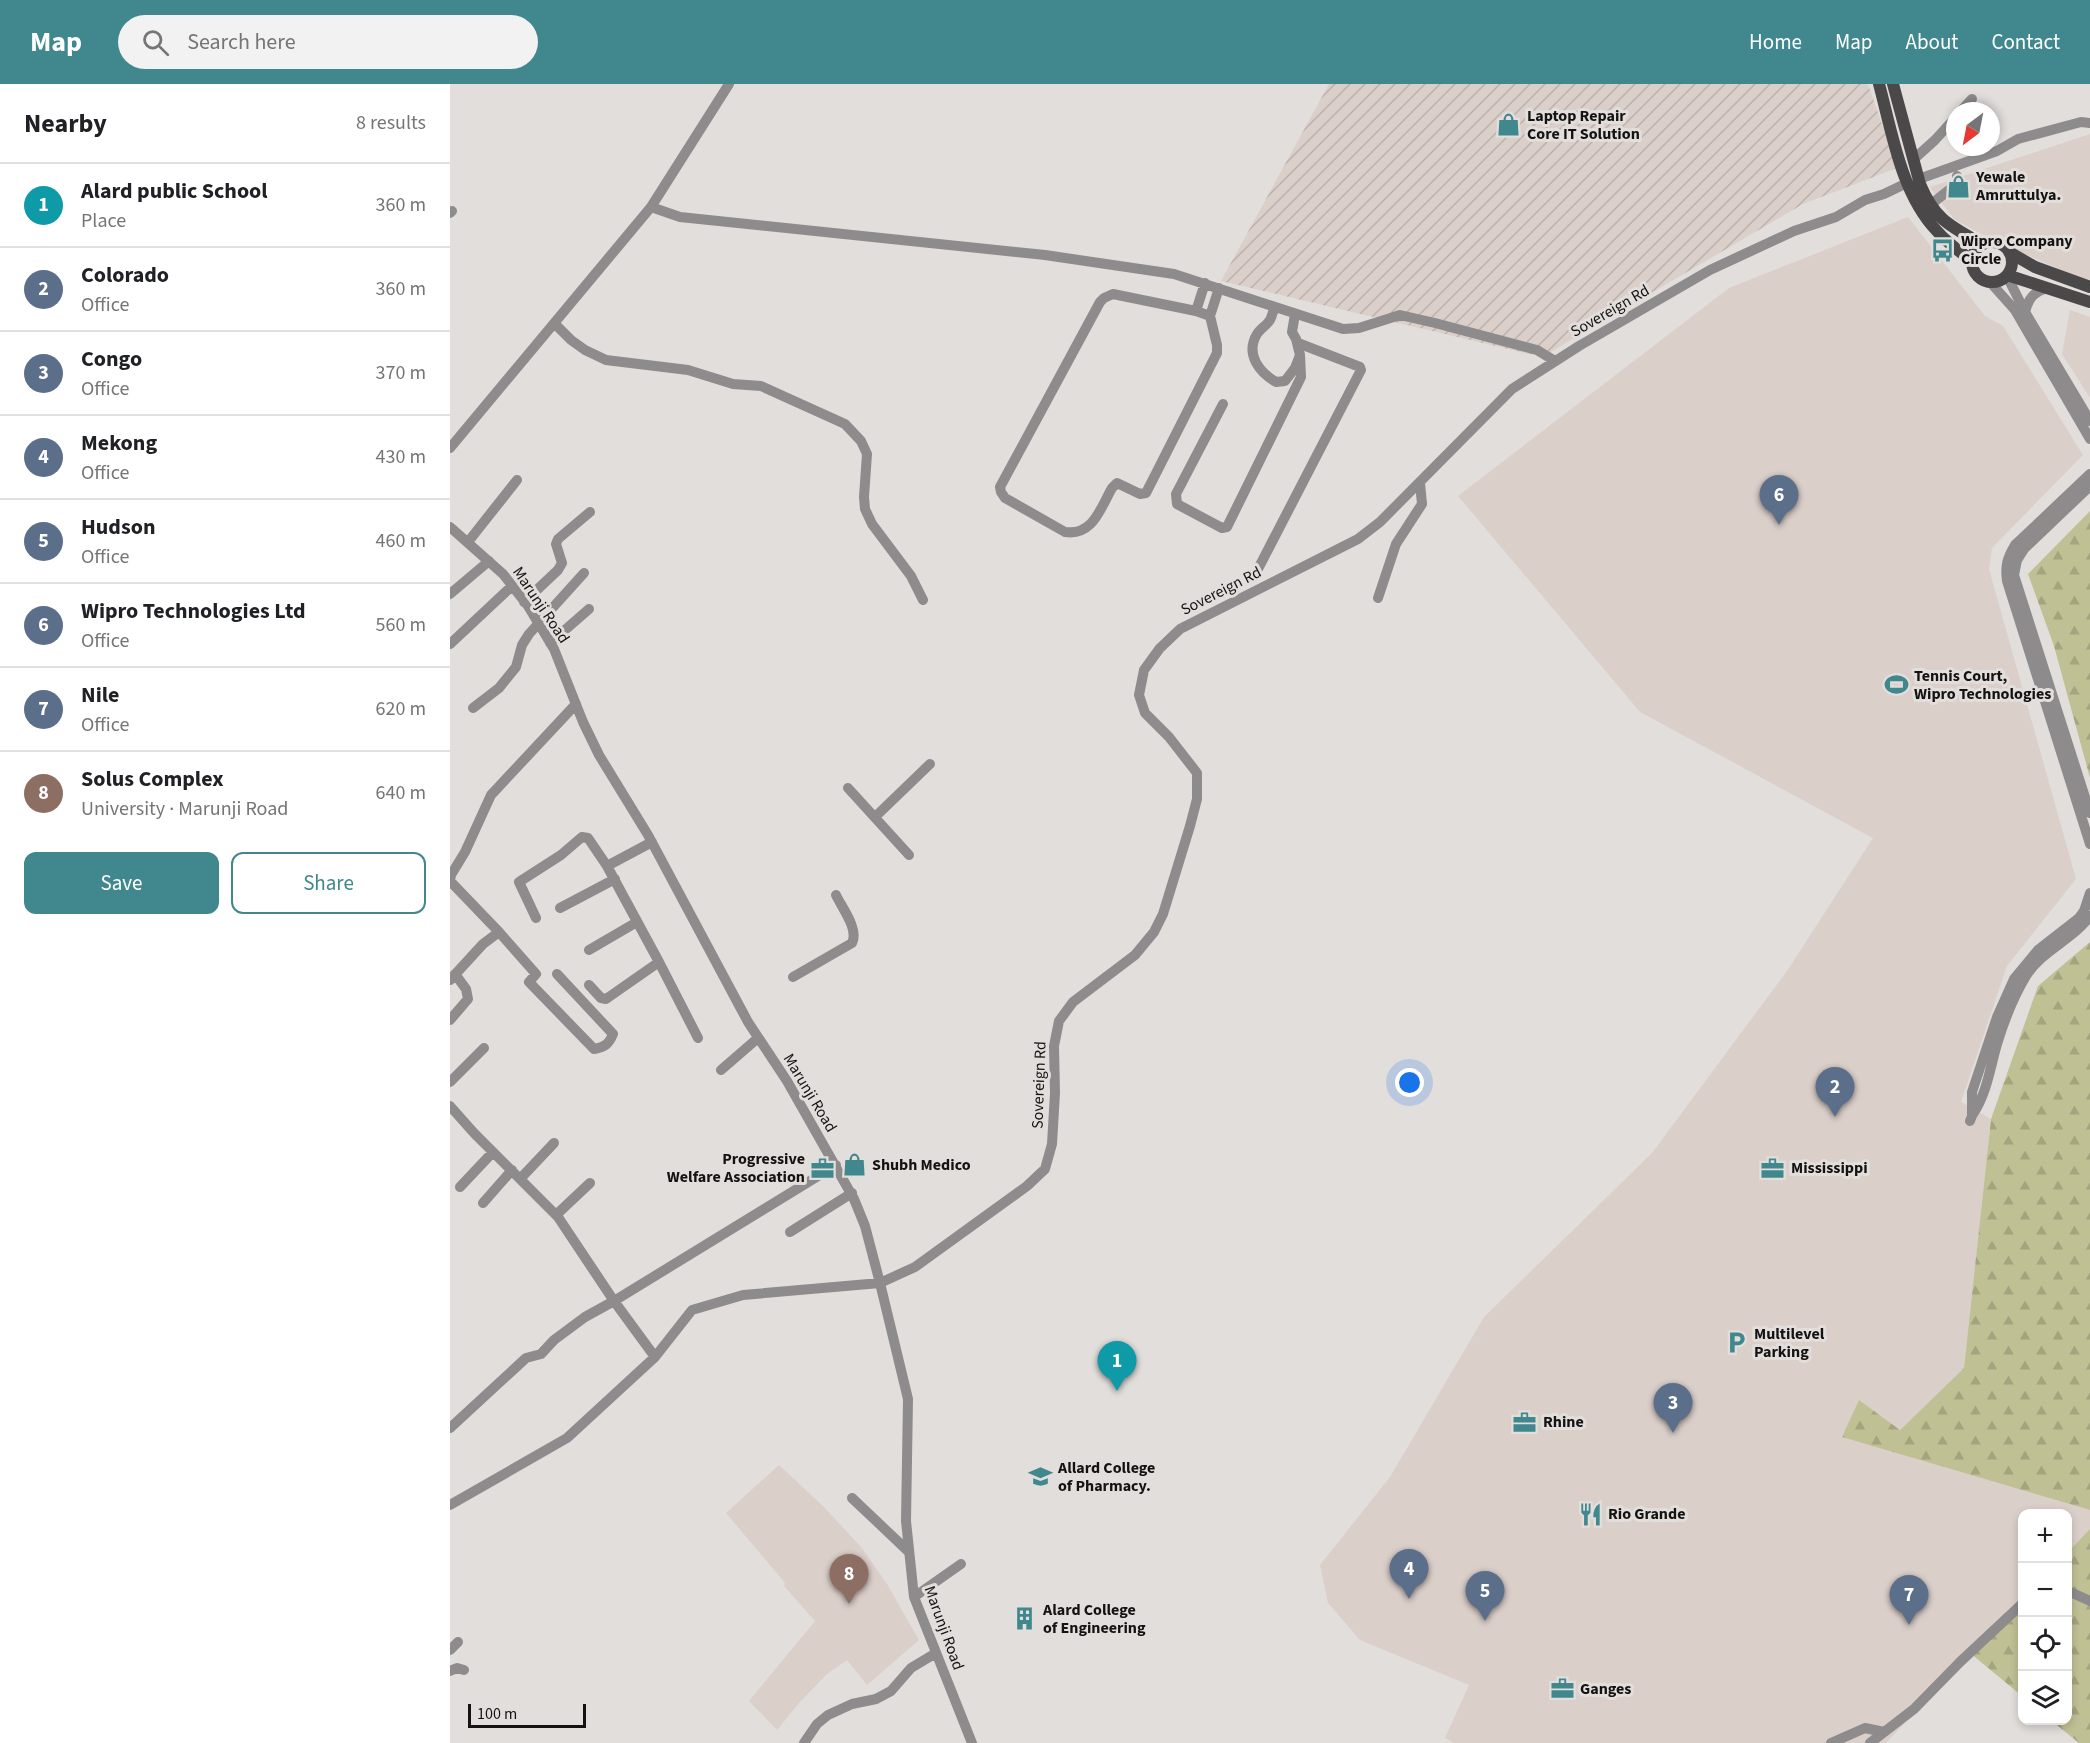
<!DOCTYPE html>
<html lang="en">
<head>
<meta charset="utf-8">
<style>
	:root { --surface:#fff; --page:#f2f2f2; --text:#202124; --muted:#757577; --line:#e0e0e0; --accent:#40888e }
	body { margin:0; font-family:"Source Sans 3",sans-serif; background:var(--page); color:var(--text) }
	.controls { position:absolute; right:18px; bottom:18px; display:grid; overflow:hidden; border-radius:12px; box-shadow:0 3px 9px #0003 }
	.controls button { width:54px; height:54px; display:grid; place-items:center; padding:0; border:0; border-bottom:2px solid var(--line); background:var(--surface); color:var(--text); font:30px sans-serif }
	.compass { position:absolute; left:1496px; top:18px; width:54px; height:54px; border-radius:50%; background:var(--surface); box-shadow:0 3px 9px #0003; rotate:212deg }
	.scale { position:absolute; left:18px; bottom:15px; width:118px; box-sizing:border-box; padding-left:6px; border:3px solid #141312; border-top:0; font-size:16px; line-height:21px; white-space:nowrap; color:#141312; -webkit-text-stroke:4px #e2dedc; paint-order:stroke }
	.you { position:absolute; left:960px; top:999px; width:21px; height:21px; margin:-15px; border:4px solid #fff; border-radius:50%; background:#1a73e8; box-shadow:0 0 0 9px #1a73e833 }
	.badge { display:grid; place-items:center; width:39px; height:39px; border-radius:50%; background:var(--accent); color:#fff; font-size:20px; font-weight:700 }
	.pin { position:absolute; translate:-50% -50px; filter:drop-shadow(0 2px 3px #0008) }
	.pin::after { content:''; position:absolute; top:32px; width:21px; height:18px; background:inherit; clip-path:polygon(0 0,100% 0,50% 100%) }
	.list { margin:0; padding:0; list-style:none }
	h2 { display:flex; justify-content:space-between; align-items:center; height:78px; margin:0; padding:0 24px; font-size:26px }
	h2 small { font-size:20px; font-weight:400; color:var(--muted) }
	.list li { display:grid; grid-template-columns:39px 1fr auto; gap:18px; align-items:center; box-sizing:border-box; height:84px; padding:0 24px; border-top:2px solid var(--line) }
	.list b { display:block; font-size:22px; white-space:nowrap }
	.list p { margin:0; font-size:20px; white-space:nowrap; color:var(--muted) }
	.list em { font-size:20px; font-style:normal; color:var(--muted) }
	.actions { display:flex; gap:12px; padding:18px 24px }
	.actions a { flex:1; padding:14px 0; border:2px solid var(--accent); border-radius:12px; text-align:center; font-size:21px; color:var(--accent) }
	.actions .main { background:var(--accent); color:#fff }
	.icon { flex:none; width:33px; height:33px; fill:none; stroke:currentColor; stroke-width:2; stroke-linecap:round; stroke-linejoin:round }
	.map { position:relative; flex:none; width:1640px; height:1659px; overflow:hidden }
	header { display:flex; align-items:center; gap:36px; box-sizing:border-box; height:84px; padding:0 30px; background:var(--accent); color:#fff }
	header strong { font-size:28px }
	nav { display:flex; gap:33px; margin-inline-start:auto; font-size:21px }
	.search { width:420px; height:54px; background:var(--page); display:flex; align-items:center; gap:15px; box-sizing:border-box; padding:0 21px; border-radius:33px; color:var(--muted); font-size:22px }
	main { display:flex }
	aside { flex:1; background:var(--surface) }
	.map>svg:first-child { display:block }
	.built { fill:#dbcfca }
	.industrial { fill:url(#industrial-furrows) }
	.forest { fill:url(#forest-firs) }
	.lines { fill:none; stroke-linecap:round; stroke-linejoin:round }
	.minor { stroke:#8d8b8c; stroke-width:10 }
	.major { stroke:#4b4849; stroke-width:12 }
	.labels { text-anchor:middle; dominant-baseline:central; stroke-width:6; stroke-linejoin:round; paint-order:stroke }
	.poi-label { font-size:16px; font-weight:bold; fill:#141312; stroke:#e2dedc; text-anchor:start }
	.street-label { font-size:16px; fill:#141312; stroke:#e2dedc }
</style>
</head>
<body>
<header>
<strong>Map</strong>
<div class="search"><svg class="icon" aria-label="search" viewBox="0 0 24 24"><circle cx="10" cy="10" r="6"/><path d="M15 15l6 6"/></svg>Search here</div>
<nav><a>Home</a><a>Map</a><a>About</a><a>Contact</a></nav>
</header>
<main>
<aside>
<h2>Nearby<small>8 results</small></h2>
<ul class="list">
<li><span class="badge" style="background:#0f9aa8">1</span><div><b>Alard public School</b><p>Place</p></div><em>360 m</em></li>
<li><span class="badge" style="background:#5c6f8a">2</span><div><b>Colorado</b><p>Office</p></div><em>360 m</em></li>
<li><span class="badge" style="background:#5c6f8a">3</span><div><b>Congo</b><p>Office</p></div><em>370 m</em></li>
<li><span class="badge" style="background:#5c6f8a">4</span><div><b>Mekong</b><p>Office</p></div><em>430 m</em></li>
<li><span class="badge" style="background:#5c6f8a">5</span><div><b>Hudson</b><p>Office</p></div><em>460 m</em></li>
<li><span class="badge" style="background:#5c6f8a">6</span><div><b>Wipro Technologies Ltd</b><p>Office</p></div><em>560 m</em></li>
<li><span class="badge" style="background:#5c6f8a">7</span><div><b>Nile</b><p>Office</p></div><em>620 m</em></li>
<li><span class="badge" style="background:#8d6e63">8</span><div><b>Solus Complex</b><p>University · Marunji Road</p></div><em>640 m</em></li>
</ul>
<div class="actions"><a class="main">Save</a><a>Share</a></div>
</aside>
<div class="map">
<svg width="1640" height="1659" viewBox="0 0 1640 1659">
	<defs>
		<pattern id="industrial-furrows" width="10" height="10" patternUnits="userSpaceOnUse" patternTransform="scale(1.5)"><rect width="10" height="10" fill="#dbcfca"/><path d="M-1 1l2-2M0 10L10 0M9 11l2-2" fill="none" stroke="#bbb1ac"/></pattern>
		<pattern id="forest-firs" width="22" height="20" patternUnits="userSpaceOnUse" patternTransform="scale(1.5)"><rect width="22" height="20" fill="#c0c095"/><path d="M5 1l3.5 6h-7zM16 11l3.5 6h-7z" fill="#a4a47f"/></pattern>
	</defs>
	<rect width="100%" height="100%" fill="#e2dedc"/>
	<path class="built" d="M1640 50V198L1544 157 1504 135 1480 103Z
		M1458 133 1535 232 1553 242 1633 371 1542 464 1539 485 1626 795 1557 882 1511 1018 1541 1035 1514 1284 1450 1346 1393 1353 1640 1426V1445L1618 1469V1430H1572V1516L1436 1659H1004L995 1654 1019 1601 910 1556 878 1519 870 1481 940 1393 1034 1233 1202 1069 1337 887 1423 754 1190 628 1008 412 1279 204Z
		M1620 226 1640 233V314L1612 270Z
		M329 1381 373 1422 412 1464 437 1500 469 1556 417 1601 397 1576 377 1590 349 1619 327 1646 299 1617 365 1537 334 1502 335 1499 276 1429Z"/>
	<path class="industrial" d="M879 0H1418L1447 84 1353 120 1092 273 771 197Z"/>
	<path class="forest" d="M1640 427V694L1604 562 1578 490Z
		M1640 858V1426L1392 1353 1409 1316 1450 1346 1514 1284 1541 1035 1588 902Z
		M1640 1445V1659H1629L1602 1637 1618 1636V1468Z
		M1572 1515V1612L1520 1569Z"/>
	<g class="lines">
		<path class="minor" d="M1511 27 1522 15
			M1464 75 1485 56 1505 34
			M1469 95 1547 67 1568 55 1631 38 1640 39
			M1480 121 1508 99 1507 92
			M201 123 230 133 595 171 724 190 893 245 909 244 950 231 985 239 1087 266 1105 277
			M0 129 2 127
			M1557 192 1575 228 1640 337
			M1540 198 1565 226 1640 355
			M663 210 746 227 760 232 767 261V269L696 409 690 410 667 399 662 404C650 425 643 452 615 448L555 414 551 408 550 403 650 218 654 214Z
			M825 223C823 227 822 232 820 236 817 241 810 245 807 250 795 270 809 288 826 298L835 297 845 284 850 271 846 255 842 248 845 230
			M746 227 755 199
			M1575 228C1578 215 1584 207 1598 204
			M760 232 769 204
			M105 240 121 256 135 266 156 276 238 286 283 300 311 302 395 340 411 357 417 370 414 413 415 425 422 440 461 492 473 516
			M773 320 726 410 727 420 772 444 777 443 851 293 850 271
			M0 364 201 123 279 0
			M1640 390 1565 461C1557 474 1555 482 1557 497L1640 760
			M1640 402 1574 465 1567 476 1564 491 1640 729
			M0 443 53 490 78 522 104 565 133 638 149 671 198 751 298 938 337 997 404 1115 415 1142 430 1199 458 1315 456 1437 464 1513 522 1659
			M18 458 67 396
			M808 485 911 286 910 283 848 259
			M0 510 39 477
			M928 514 946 460 972 420 970 399
			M74 518 108 486 112 479 106 460 108 455 140 428
			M100 559 139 525
			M0 560 62 502
			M23 624 49 604 66 583 72 561 79 550 134 489
			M398 704 459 771
			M425 733 480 680
			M110 824 165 795
			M86 834 69 798 111 771 132 753 138 754 157 782 202 758
			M49 848 86 890 79 898 144 965C155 963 159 960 163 950L107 890
			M139 866 187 838
			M209 878 248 954
			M343 893 402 859C409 845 392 824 386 811
			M0 896 33 860 49 848 0 797 1 791 15 768 41 711 126 620
			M139 901 151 914 156 915 209 878 157 782
			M0 936 18 915 16 905 5 890
			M271 986 308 954
			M0 998 34 964
			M0 1022 24 1049 108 1133 164 1217 205 1273
			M1523 1030C1537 1009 1540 984 1547 960 1554 937 1564 912 1576 892 1592 866 1623 856 1640 832
			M1520 1037 1522 1032V1008L1547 933 1564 895 1588 866 1629 834 1634 827 1640 809
			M70 1095 104 1059
			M10 1103 43 1068
			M33 1119 62 1086
			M106 1131 140 1099
			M340 1148 402 1109
			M0 1344 76 1274 91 1270 104 1256 135 1233 164 1217 386 1081
			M402 1414 459 1468
			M0 1421 117 1354 205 1273 242 1226 293 1211 430 1199 465 1183 577 1102 595 1085 602 1060 605 1009 604 962 609 937 623 918 685 871 704 848 713 830 740 742 747 715V689L719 653 695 629 689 611 694 586 710 564 730 545 908 455 930 438 1062 305 1129 262 1260 186 1344 147 1386 133 1415 116 1434 110 1457 99
			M1618 1507 1640 1517
			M464 1513 511 1480
			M0 1566 8 1558
			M0 1587 7 1584 14 1586
			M354 1659 367 1640 378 1631 402 1620 426 1615 441 1607 461 1584 486 1569
			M1381 1659 1415 1644 1434 1648
			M1420 1659 1464 1625 1510 1578 1572 1520"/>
		<path class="major" d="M1429 0C1442 48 1451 109 1486 146 1496 158 1509 167 1521 176
			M1443 0 1470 100C1485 136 1500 142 1532 160
			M1522 178a20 20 0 1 1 40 0a20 20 0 1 1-40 0Z
			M1559 168 1585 183 1640 203
			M1557 191 1640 218"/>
	</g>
	<defs>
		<symbol id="shop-bare" viewBox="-9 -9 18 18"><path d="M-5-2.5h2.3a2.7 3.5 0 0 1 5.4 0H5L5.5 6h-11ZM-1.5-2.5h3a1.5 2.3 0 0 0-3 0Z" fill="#40888e" stroke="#e2dedc" stroke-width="2.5" paint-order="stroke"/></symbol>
		<symbol id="bus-bare" viewBox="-9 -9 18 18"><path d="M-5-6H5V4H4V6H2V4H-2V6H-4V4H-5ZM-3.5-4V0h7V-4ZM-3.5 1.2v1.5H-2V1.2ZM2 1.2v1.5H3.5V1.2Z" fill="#40888e" stroke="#e2dedc" stroke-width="2.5" paint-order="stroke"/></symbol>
		<symbol id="stadium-bare" viewBox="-9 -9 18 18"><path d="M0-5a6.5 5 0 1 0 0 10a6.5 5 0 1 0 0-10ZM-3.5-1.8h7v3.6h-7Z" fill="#40888e" stroke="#e2dedc" stroke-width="2.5" paint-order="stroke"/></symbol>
		<symbol id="office-bare" viewBox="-9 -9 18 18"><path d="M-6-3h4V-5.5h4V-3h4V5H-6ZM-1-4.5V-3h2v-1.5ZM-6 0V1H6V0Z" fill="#40888e" stroke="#e2dedc" stroke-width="2.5" paint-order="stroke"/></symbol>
		<symbol id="parking-bare" viewBox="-9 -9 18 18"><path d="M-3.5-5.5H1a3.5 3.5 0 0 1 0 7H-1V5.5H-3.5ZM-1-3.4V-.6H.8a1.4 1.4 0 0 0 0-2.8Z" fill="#40888e" stroke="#e2dedc" stroke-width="2.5" paint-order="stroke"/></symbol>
		<symbol id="university-bare" viewBox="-9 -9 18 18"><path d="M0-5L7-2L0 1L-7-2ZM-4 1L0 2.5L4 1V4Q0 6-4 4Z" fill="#40888e" stroke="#e2dedc" stroke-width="2.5" paint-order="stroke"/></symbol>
		<symbol id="restaurant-bare" viewBox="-9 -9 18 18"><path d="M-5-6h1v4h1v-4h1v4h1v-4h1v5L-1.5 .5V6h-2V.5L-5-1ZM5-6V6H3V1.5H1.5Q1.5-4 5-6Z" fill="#40888e" stroke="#e2dedc" stroke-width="2.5" paint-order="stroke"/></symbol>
		<symbol id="building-bare" viewBox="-9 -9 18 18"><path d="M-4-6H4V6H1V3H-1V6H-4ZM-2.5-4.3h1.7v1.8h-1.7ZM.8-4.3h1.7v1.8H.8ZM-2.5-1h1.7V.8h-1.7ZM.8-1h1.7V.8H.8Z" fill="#40888e" stroke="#e2dedc" stroke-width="2.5" paint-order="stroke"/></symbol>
	</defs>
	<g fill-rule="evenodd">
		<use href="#shop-bare" x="1042" y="24" width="33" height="33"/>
		<use href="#shop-bare" x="1492" y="86" width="33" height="33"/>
		<use href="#bus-bare" x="1476" y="150" width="33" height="33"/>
		<use href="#stadium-bare" x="1430" y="584" width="33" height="33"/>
		<use href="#shop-bare" x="388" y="1064" width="33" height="33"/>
		<use href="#office-bare" x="356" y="1068" width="33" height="33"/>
		<use href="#office-bare" x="1306" y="1068" width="33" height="33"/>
		<use href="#parking-bare" x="1270" y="1242" width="33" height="33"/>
		<use href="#office-bare" x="1058" y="1322" width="33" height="33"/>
		<use href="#university-bare" x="574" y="1376" width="33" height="33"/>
		<use href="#restaurant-bare" x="1124" y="1414" width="33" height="33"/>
		<use href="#building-bare" x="558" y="1518" width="33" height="33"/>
		<use href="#office-bare" x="1096" y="1588" width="33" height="33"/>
	</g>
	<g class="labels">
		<g class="poi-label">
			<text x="1077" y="32">Laptop Repair<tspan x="1077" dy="18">Core IT Solution</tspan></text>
			<text x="1526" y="93">Yewale<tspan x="1526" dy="18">Amruttulya.</tspan></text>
			<text x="1511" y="157">Wipro Company<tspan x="1511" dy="18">Circle</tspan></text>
			<text x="1464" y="592">Tennis Court,<tspan x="1464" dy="18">Wipro Technologies</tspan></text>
			<text x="355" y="1075" text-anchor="end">Progressive<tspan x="355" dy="18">Welfare Association</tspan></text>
			<text x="422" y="1081">Shubh Medico</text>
			<text x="1341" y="1084">Mississippi</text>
			<text x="1304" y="1250">Multilevel<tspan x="1304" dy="18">Parking</tspan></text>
			<text x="1093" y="1338">Rhine</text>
			<text x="608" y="1384">Allard College<tspan x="608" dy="18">of Pharmacy.</tspan></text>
			<text x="1158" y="1430">Rio Grande</text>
			<text x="593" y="1526">Alard College<tspan x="593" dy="18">of Engineering</tspan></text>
			<text x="1130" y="1605">Ganges</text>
		</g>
		<g class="street-label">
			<text transform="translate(1160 227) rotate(-30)">Sovereign Rd</text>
			<text transform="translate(771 507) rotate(-27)">Sovereign Rd</text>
			<text transform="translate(91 521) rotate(56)">Marunji Road</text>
			<text transform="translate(589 1001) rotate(-88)">Sovereign Rd</text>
			<text transform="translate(360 1009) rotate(59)">Marunji Road</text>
			<text transform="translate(494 1544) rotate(70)">Marunji Road</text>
		</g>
	</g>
</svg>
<div class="controls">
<button>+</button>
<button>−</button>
<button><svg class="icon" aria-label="locate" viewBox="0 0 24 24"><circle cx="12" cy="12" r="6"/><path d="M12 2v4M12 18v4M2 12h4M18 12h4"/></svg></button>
<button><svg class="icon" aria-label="layers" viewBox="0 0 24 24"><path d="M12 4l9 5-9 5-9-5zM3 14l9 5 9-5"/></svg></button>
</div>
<svg class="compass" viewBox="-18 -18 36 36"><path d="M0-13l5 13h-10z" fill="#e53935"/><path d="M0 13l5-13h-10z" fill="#757577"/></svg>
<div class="scale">100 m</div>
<div class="you"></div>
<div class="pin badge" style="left:667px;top:1307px;background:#0f9aa8">1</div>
<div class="pin badge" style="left:1385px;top:1033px;background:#5c6f8a">2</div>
<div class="pin badge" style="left:1223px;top:1349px;background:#5c6f8a">3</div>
<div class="pin badge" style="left:959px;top:1515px;background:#5c6f8a">4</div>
<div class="pin badge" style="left:1035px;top:1537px;background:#5c6f8a">5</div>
<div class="pin badge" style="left:1329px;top:441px;background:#5c6f8a">6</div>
<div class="pin badge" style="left:1459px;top:1541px;background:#5c6f8a">7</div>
<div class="pin badge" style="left:399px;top:1520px;background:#8d6e63">8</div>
</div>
</main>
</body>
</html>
